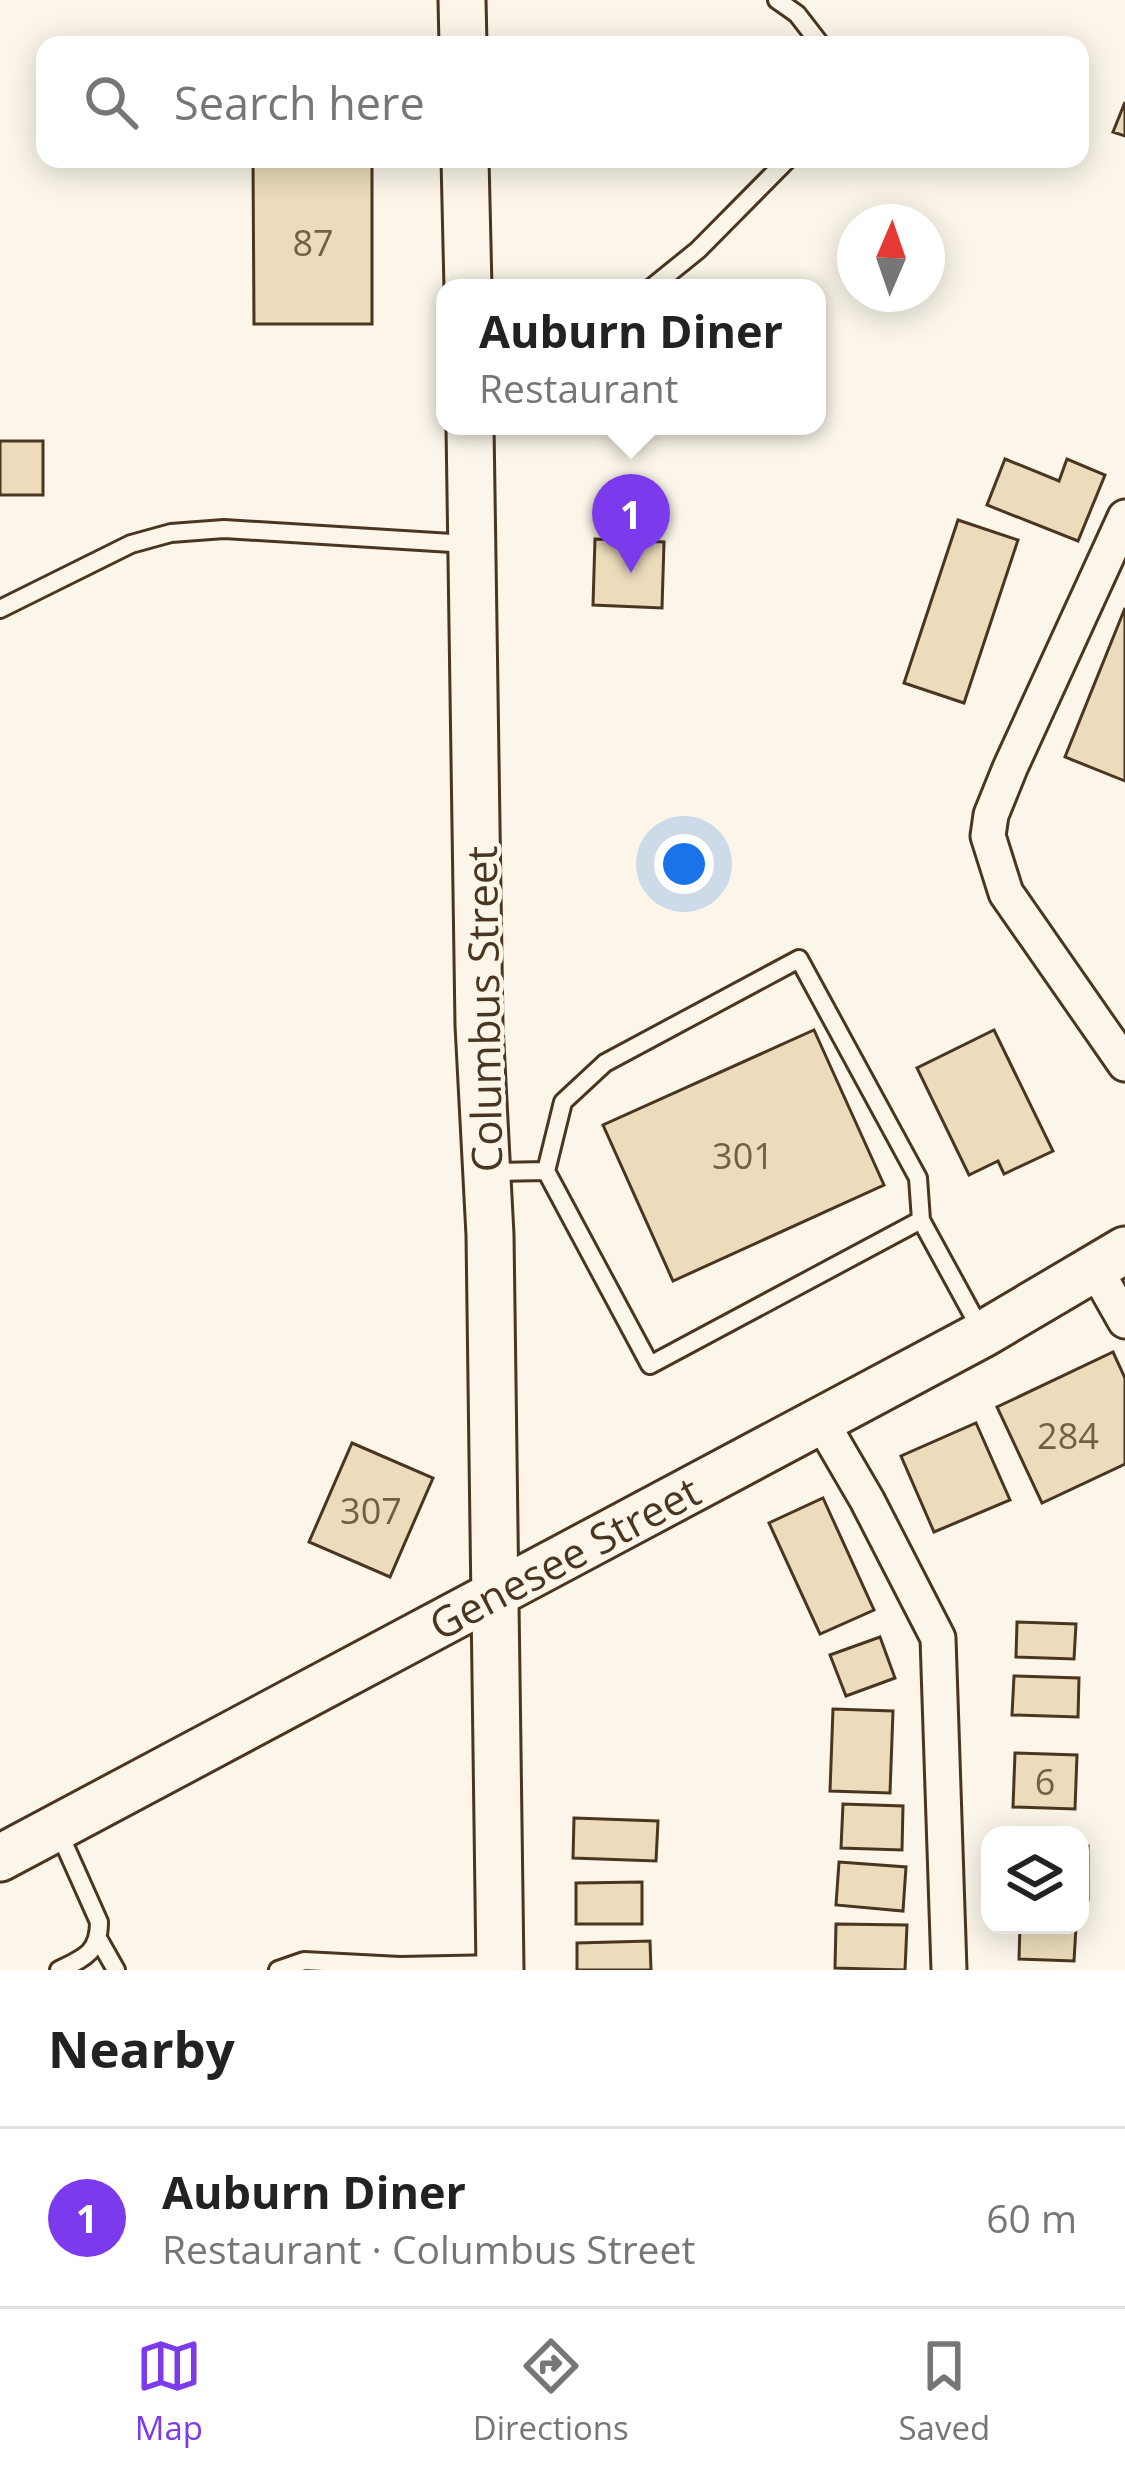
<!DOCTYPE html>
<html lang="en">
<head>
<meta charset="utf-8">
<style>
	:root { --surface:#fff; --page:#f2f2f2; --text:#222; --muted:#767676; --line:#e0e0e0; --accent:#7c3aed }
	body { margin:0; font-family:"Open Sans",sans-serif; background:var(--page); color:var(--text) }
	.controls { position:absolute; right:36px; bottom:36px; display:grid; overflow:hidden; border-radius:24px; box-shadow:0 6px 30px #0003 }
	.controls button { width:108px; height:108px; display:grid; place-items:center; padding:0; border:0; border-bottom:3px solid var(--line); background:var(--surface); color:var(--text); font:60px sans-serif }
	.compass { position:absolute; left:837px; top:204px; width:108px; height:108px; border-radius:50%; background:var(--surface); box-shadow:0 6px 30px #0003; rotate:2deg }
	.you { position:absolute; left:684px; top:864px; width:42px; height:42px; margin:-30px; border:9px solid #fff; border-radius:50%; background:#1a73e8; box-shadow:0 0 0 18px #1a73e833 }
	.badge { display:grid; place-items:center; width:78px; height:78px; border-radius:50%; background:var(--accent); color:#fff; font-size:39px; font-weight:700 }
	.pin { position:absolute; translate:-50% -99px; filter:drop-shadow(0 3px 6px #0008) }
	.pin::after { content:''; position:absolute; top:63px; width:42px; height:36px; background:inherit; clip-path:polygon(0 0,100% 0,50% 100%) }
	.popup { position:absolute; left:436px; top:279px; width:390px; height:156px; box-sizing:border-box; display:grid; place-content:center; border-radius:24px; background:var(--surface); filter:drop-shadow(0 3px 9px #0005); font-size:39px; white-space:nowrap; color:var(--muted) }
	.popup b { font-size:45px; color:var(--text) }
	.popup::after { content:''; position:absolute; left:50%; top:100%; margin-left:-24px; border:24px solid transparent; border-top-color:var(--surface) }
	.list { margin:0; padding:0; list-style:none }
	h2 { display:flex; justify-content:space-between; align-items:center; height:156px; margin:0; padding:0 48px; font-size:51px }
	h2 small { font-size:39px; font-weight:400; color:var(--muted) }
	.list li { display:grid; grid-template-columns:78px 1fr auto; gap:36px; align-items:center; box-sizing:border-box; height:180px; padding:0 48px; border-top:3px solid var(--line) }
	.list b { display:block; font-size:45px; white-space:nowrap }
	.list p { margin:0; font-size:39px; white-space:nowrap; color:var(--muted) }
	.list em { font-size:39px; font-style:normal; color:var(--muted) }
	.icon { flex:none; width:66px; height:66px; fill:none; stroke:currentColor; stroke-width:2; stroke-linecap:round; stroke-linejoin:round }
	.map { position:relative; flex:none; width:1125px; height:1970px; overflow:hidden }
	.search { position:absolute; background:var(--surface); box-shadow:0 6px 30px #0003; left:36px; right:36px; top:36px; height:132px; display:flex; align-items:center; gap:30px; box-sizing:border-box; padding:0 42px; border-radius:24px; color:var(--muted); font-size:45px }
	.sheet { height:336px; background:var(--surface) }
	nav { display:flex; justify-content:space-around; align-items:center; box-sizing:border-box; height:168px; border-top:3px solid var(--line); background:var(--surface); font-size:33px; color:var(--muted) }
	nav a { display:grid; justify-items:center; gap:6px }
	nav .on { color:var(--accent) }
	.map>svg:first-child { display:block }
	.building { fill:#ecdcbc; stroke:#4a3520; stroke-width:3 }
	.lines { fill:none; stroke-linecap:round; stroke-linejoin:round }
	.lane-casing { stroke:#4a3520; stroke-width:22 }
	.street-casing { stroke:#4a3520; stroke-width:39 }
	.secondary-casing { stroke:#4a3520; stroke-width:51 }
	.lane { stroke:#fbf6e9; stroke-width:16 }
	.street { stroke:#fbf6e9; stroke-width:33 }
	.secondary { stroke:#fbf6e9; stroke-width:45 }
	.labels { text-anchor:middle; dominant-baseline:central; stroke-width:9; stroke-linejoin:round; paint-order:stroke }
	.number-label { font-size:36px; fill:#725f47 }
	.street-label { font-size:42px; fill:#4a3520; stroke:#fbf6e9 }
</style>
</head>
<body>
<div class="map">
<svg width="1125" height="1970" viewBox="0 0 1125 1970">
	<rect width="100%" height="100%" fill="#fbf6e9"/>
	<path class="building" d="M1125 102V136L1113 132Z
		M253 159H372V324H254Z
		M0 441H43V495H0Z
		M1005 459 1059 481 1067 459 1105 475 1078 541 987 505Z
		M958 520 1018 540 964 703 904 683Z
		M595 539 664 542 662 608 593 605Z
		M1125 608V781L1065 757Z
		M814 1030 884 1185 673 1281 603 1125Z
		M994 1030 1053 1151 1004 1174 998 1161 969 1175 917 1068Z
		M1113 1352 1125 1378V1464L1042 1503 997 1407Z
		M976 1423 1010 1500 934 1532 901 1456Z
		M352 1443 433 1478 390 1577 309 1542Z
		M823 1498 874 1610 820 1634 769 1523Z
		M1017 1622 1076 1624 1074 1659 1016 1657Z
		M880 1637 895 1678 846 1696 830 1655Z
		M1014 1676 1079 1678 1078 1717 1012 1715Z
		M833 1709 893 1711 890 1793 830 1791Z
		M1015 1753 1077 1755 1075 1809 1013 1807Z
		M843 1804 903 1806 902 1850 841 1848Z
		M574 1818 658 1821 656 1861 573 1858Z
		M1080 1846H1088V1900L1080 1901Z
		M839 1862 906 1867 903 1911 836 1905Z
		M642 1882V1924H576V1883Z
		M836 1924 907 1925 905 1970 835 1968Z
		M1020 1925 1076 1927 1074 1961 1019 1959Z
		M650 1941 651 1970H577V1943Z"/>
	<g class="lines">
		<defs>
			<path id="lane" d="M777 0 797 14 821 45
				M651 288 698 250 788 159
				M0 609 131 544 171 533 224 529 468 544
				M799 959 918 1178 921 1220 650 1365 546 1171 563 1102 605 1063Z
				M487 1172 546 1171
				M921 1220 981 1330
				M57 1828 99 1922C99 1953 84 1958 59 1970
				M99 1940 116 1970
				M278 1970 304 1961 400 1966 499 1964"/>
			<path id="street" d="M1125 517 1010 768 991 815 988 836 1006 893 1125 1064
				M1095 1268 1125 1321
				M821 1421 867 1500 938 1638 949 1970"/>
			<path id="secondary" d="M462 0 463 45
				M465 159 468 288
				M470 426 479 1025 490 1235 500 1970
				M0 1858 983 1334 1125 1250"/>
		</defs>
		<use href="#lane" class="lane-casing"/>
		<use href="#street" class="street-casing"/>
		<use href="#secondary" class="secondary-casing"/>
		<use href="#lane" class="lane"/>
		<use href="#street" class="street"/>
		<use href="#secondary" class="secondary"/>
	</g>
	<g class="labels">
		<g class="number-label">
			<text x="313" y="242">87</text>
			<text x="743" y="1155">301</text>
			<text x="1068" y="1435">284</text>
			<text x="371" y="1510">307</text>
			<text x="1045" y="1781">6</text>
		</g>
		<g class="street-label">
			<text transform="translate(483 1009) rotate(-91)">Columbus Street</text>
			<text transform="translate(564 1557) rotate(-28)">Genesee Street</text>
		</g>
	</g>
</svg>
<div class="controls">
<button><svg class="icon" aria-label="layers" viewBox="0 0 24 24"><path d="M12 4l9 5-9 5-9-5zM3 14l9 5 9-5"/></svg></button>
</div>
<svg class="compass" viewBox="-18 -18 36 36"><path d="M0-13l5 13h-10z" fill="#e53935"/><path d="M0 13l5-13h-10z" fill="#767676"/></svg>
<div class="you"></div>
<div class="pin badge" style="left:631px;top:573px">1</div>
<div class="popup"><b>Auburn Diner</b>Restaurant</div>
<div class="search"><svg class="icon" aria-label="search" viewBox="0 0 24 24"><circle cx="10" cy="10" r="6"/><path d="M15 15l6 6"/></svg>Search here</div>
</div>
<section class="sheet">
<h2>Nearby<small></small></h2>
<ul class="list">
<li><span class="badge">1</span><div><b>Auburn Diner</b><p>Restaurant · Columbus Street</p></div><em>60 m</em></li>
</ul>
</section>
<nav>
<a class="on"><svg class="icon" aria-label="map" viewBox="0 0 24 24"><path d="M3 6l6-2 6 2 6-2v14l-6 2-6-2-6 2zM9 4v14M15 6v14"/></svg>Map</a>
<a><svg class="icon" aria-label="directions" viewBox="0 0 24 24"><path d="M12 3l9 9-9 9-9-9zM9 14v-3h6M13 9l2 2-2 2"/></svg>Directions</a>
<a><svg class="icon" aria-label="saved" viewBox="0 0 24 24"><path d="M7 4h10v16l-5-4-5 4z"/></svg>Saved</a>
</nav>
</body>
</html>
